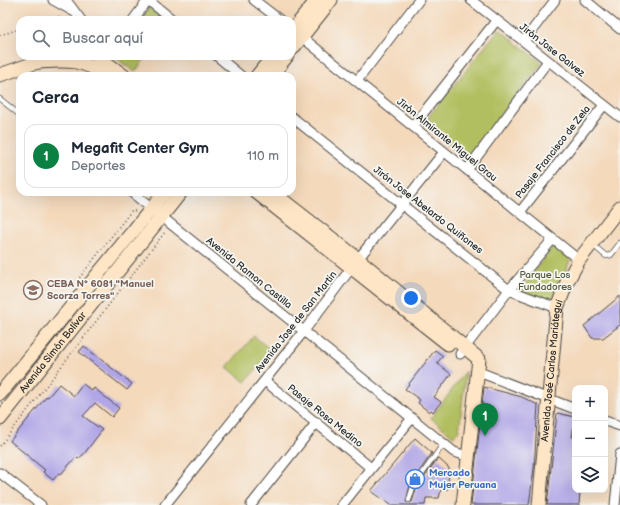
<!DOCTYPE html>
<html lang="es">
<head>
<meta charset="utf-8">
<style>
	:root { --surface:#fff; --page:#f6f6f7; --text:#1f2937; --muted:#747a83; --line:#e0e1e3; --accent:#0b8043 }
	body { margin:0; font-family:"Balsamiq Sans",sans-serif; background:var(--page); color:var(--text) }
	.controls { position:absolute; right:12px; bottom:12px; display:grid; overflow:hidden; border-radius:8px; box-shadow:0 4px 16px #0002 }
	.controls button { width:36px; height:36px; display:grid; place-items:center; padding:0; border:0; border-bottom:1px solid var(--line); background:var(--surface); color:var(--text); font:20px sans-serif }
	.you { position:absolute; left:411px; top:298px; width:14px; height:14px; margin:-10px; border:3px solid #fff; border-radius:50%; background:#1a73e8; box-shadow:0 0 0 6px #1a73e833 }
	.badge { display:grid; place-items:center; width:26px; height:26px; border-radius:50%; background:var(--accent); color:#fff; font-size:13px; font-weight:700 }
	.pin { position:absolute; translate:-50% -33px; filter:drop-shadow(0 1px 2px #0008) }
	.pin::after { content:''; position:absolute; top:21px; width:14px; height:12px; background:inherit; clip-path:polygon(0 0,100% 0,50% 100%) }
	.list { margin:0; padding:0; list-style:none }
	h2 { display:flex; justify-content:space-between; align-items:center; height:52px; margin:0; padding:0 16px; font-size:17px }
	h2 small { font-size:13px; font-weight:400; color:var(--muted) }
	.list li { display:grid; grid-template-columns:26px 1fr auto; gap:12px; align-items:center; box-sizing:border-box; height:64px; margin:0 8px 8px; padding:0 8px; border:1px solid var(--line); border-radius:12px }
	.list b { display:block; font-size:15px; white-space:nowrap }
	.list p { margin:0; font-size:13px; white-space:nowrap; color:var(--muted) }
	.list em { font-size:13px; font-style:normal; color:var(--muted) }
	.icon { flex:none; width:22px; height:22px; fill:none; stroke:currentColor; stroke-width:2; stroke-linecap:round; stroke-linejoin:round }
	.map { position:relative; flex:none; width:620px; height:505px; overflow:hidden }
	.search { position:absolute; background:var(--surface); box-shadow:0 4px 16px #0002; left:16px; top:16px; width:280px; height:44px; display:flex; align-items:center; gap:10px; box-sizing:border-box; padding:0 14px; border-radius:12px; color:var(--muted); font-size:15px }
	.panel { position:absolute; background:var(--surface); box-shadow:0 4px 16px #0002; left:16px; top:72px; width:280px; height:124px; border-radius:12px }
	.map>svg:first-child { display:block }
	.green { fill:#b2bf60; stroke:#6e7546 }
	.building { fill:#b0a5e6 }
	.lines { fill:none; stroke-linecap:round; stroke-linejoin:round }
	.lane-casing { stroke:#494541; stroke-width:6 }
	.street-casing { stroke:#494541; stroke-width:11 }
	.secondary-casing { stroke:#494541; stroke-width:15 }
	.path { stroke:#494541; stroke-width:1.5; stroke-dasharray:1 3; stroke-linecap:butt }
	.lane { stroke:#fff; stroke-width:4.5 }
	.street { stroke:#fff; stroke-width:9 }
	.secondary { stroke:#fde5c5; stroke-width:13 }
	.labels { text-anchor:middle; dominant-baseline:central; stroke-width:3.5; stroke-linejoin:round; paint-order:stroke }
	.street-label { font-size:10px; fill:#2b2b2b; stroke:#f6f6f2 }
	.park-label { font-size:10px; fill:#54573b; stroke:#f6f6f2 }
	.education-label { font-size:10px; font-weight:bold; fill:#785e54; stroke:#f6f6f2; text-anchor:start }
	.shop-label { font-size:10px; font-weight:bold; fill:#366cbe; stroke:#f6f6f2; text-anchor:start }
</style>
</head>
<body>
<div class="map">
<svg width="620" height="505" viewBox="0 0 620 505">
	<rect width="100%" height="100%" fill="#f6f6f2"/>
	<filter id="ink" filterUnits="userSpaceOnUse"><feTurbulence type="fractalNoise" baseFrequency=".025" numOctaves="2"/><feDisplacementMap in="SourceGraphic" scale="8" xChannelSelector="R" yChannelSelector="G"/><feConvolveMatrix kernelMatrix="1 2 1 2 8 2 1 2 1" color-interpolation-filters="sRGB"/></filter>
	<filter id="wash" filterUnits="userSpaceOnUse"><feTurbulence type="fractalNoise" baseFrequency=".012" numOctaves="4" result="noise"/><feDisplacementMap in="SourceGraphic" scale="16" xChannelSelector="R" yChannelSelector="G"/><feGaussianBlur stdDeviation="0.9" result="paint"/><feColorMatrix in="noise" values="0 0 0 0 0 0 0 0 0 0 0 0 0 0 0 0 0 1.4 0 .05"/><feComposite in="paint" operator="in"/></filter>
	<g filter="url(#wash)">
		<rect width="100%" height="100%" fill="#f4d9bb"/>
		<path class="green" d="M149 8 164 20H139Z
			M499 29 542 63 466 158 423 124Z
			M113 56H147L135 72Z
			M552 247 558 249 571 258 554 302 524 292 522 289Z
			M254 336 272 351 245 382 227 367Z
			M466 371 459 431 453 436 431 418Z"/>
		<g id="blocks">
			<path class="building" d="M620 296V325L603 338H592L584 326Z
				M84 346 132 384 127 390 79 352Z
				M435 350 443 356 437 363 451 374 434 397 441 402 433 412 431 410 429 412 418 403 420 400 405 389Z
				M59 384 74 396 83 384 92 391 94 388 119 408 112 417 95 403 83 416 102 430 84 454 78 459 76 457 61 474 59 473 53 480 43 472 45 470 10 441 47 396 48 397Z
				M484 387 522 397 538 405 534 468 529 505H471Z
				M557 413 575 417 572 437H575V490H580L579 505H547Z
				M415 438 432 453 410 485 406 502H412L416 489 438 458 449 468 448 489 441 490 439 498H426L425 505H391L371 491Z"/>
		</g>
	</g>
	<g filter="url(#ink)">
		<use href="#blocks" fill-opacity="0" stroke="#494541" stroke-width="1"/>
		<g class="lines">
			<defs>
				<path id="lane" d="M0 99 20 115
					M593 245 606 256 611 255 620 243
					M409 500 413 487 444 443"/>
				<path id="street" d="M53 0 73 11
					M66 0 81 20
					M148 0 173 20
					M254 0 280 20
					M471 0 620 117
					M585 0 620 29
					M133 20 148 0
					M298 34 579 260
					M524 41 555 0
					M217 56 241 76
					M357 81 419 0
					M292 117 509 290 557 308
					M413 126 496 21
					M467 170 548 61
					M131 192 454 452 467 456
					M520 212 604 105
					M460 354 509 290 553 239
					M479 372 575 409
					M265 381 371 468
					M605 421 620 426
					M0 473 41 505
					M165 505 304 331 358 259 444 152
					M251 505 317 422
					M342 505 412 418
					M615 505 620 454"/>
				<g id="secondary">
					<path d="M292 31 317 0"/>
					<path d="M292 49 331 0"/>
					<path d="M97 56 124 76"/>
					<path d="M38 62C67 60 82 58 106 76"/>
					<path d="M0 75 46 59"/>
					<path d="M257 76 273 56"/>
					<path d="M271 76 287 56"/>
					<path d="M256 192 448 344"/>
					<path d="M272 192 358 259 479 359 463 505"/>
					<path d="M0 394 165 192"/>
					<path id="s1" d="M0 419 181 192"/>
					<path id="s2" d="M539 505 557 308 567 282 579 260 620 207"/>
				</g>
			</defs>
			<use href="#lane" class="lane-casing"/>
			<use href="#street" class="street-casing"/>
			<use href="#secondary" class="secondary-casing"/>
			<path class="path" d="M47 20 61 16
				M0 35 20 29
				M77 281 132 210 135 211
				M0 446 165 232"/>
			<use href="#lane" class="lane"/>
			<use href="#street" class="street"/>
			<use href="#secondary" class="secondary"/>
		</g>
	</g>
	<defs>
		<symbol id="school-ring" viewBox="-11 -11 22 22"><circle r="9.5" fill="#f6f6f2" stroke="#8d6e63" stroke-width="1.5"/><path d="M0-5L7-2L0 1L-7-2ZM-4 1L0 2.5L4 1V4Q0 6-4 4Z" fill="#8d6e63"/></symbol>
		<symbol id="shop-ring" viewBox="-11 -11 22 22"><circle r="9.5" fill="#f6f6f2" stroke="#3f7fe0" stroke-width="1.5"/><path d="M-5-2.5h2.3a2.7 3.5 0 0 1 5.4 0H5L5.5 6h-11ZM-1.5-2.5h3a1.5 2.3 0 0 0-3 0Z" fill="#3f7fe0"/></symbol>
	</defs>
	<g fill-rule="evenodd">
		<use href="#school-ring" x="22" y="279" width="22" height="22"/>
		<use href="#shop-ring" x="404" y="468" width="22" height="22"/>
	</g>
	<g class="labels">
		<g class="street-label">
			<text transform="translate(552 50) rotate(38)">Jirón Jose Galvez</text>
			<text transform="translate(447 140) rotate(39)">Jirón Almirante Miguel Grau</text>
			<text transform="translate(553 152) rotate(-52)">Pasaje Francisco de Zela</text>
			<text transform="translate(428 210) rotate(38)">Jirón Jose Abelardo Quiñones</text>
			<text transform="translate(249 273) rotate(39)">Avenida Ramon Castilla</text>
			<text transform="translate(296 322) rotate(-52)">Avenida Jose de San Martin</text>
			<text stroke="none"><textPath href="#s1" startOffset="85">Avenida Simón Bolívar</textPath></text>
			<text stroke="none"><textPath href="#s2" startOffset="135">Avenida José Carlos Mariátegui</textPath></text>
			<text transform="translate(325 416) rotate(39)">Pasaje Rosa Medino</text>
		</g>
		<g class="park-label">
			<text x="545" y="275">Parque Los<tspan x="545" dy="12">Fundadores</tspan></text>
		</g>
		<g class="education-label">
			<text x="47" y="284">CEBA N° 6081 "Manuel<tspan x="47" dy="12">Scorza Torres"</tspan></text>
		</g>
		<g class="shop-label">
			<text x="429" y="473">Mercado<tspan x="429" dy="12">Mujer Peruana</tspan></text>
		</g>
	</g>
</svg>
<div class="controls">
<button>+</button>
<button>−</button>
<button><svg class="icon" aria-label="layers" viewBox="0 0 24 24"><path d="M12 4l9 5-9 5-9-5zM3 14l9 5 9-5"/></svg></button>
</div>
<div class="you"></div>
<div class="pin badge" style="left:485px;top:436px">1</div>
<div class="search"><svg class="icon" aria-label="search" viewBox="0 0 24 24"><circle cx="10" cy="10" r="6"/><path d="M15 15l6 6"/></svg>Buscar aquí</div>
<section class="panel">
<h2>Cerca<small></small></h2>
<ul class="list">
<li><span class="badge">1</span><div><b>Megafit Center Gym</b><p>Deportes</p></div><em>110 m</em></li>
</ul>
</section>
</div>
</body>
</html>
